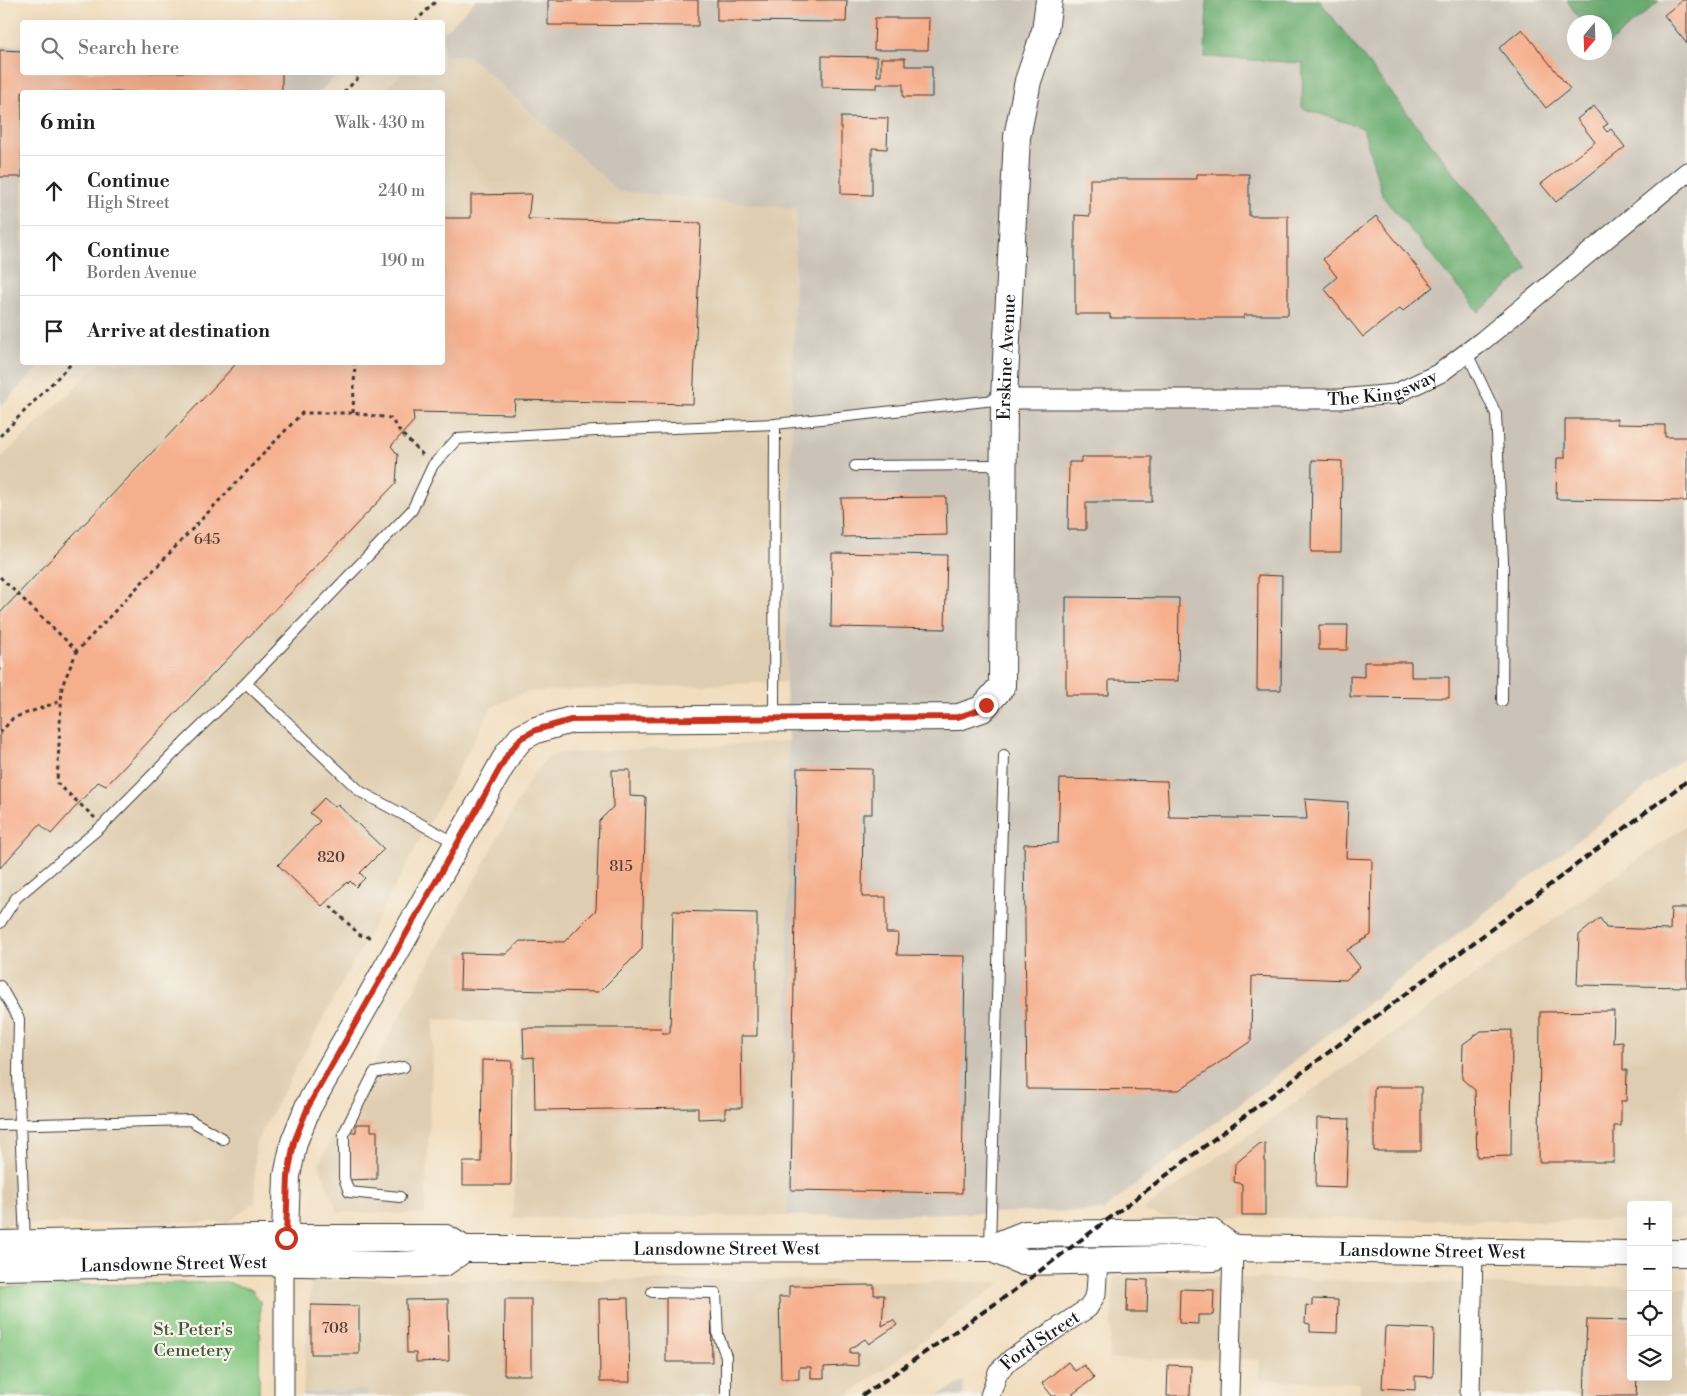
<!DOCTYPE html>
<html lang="en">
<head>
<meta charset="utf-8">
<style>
	:root { --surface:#fff; --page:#f6f6f6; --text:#222; --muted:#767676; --line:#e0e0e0 }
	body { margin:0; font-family:"Libre Bodoni",serif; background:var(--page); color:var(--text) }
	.controls { position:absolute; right:15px; bottom:15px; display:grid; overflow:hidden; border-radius:5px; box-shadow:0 5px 20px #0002 }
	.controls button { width:45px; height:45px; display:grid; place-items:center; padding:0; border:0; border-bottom:1px solid var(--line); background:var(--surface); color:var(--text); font:25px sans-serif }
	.compass { position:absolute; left:1567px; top:15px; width:45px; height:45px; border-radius:50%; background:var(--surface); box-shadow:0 5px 20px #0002; rotate:199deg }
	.stop { position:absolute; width:15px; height:15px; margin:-11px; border:4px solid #c8321e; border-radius:50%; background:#fff }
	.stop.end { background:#c8321e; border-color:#fff; box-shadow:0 1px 5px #0008 }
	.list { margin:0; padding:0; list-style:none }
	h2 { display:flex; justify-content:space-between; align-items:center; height:65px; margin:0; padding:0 20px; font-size:21px }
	h2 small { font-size:16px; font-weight:400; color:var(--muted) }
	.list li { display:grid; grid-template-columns:32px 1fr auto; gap:15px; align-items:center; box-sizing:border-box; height:70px; padding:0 20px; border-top:1px solid var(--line) }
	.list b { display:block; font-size:19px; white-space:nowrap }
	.list p { margin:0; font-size:16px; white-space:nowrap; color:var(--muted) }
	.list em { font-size:16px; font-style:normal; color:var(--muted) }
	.icon { flex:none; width:28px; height:28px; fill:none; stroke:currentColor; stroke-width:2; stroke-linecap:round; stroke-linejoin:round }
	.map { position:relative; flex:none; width:1687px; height:1396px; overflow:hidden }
	.search { position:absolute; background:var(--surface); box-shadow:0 5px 20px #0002; left:20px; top:20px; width:425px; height:55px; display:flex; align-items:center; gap:12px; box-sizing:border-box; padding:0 18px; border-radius:5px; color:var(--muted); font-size:19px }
	.panel { position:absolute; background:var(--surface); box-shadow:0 5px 20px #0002; left:20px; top:90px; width:425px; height:275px; border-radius:5px }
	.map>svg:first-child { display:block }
	.built { fill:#dfcdb1 }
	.industrial { fill:#cbc3b8; fill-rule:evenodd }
	.green { fill:#82c781; stroke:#4f724e }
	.forest { fill:#69ac6f; stroke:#426446 }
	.building { fill:#f6af8d }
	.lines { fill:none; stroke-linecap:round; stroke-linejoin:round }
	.lane-casing { stroke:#3c3934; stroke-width:12 }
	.street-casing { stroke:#3c3934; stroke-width:21 }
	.secondary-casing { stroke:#3c3934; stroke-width:28 }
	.path { stroke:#3c3934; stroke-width:3; stroke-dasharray:4 4; stroke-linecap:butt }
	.lane { stroke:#fff; stroke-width:10 }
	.street { stroke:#fff; stroke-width:19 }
	.secondary { stroke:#fff; stroke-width:26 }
	.rail { stroke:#1c1c1c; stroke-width:4; stroke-dasharray:8 4; stroke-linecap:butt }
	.route { stroke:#c8321e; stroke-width:6 }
	.labels { text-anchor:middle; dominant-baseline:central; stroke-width:4.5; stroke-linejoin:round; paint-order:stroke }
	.number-label { font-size:15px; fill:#524138 }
	.street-label { font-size:18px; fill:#1c1c1c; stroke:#f7f3e8 }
	.park-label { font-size:18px; fill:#40583f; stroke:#f7f3e8 }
</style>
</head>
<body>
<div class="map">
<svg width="1687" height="1396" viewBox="0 0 1687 1396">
	<rect width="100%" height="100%" fill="#f7f3e8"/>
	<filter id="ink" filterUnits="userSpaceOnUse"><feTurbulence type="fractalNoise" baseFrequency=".02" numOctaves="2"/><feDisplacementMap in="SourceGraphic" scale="10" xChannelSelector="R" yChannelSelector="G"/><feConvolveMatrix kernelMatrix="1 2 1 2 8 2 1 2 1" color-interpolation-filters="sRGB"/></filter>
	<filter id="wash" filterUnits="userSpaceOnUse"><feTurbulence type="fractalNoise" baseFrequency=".0096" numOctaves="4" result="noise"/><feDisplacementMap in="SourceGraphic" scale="20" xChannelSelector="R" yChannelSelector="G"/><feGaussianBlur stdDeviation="1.12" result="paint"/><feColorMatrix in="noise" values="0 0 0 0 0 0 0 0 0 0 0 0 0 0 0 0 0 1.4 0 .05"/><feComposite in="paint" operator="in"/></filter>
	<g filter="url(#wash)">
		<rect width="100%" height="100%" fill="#f2ddbe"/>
		<path class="built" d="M443 55 469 56 618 191 796 207 786 682 525 692 492 707 255 1144V1202L228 1222 0 1224V459L101 363 442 362V92H382L402 73 442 72Z
			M788 742V1216L513 1218 521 1023 434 1019 425 1214 337 1212 319 1163 533 774 547 758 561 753Z
			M1687 825V1219H1668V1205H1631V1220L1546 1221 1160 1217 1143 1210Z
			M1114 1275 1631 1287V1377H1668V1288L1687 1289V1396H1359L1360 1383 1259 1380 1260 1360 1109 1359Z
			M311 1280H735L1002 1282 847 1396H368L367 1390 303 1393Z"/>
		<path class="industrial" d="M476 0H1687V755L1102 1211 788 1216V748L786 682 796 208 618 191 469 56 443 55V33ZM1574 22H1604V52H1574Z
			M0 46H22V72L334 73V78L319 92H22V362L44 363 0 406Z
			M964 1381 963 1396H938Z
			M367 1390 368 1396H303V1393Z"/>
		<path class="green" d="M226 1282 252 1290 260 1301 259 1396H0V1287Z"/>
		<path class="forest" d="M1207 0H1319L1528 268 1479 312 1383 197 1363 128 1302 108 1303 63 1205 57Z
			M1567 0H1660L1605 47 1604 22H1581Z"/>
		<g id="blocks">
			<path class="building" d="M548 0H698V26L548 25Z
				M717 0H847L846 22 717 21Z
				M1683 0H1687V44L1664 15Z
				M875 18H929L928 50H874Z
				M1522 29 1570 89 1546 108 1499 48Z
				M0 50 22 51V72H282V92H22V177H0Z
				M822 56 877 57V76H881V58H905V66H932V97H903V84H877V88L822 87Z
				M1594 106 1608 124 1603 127 1607 132 1611 129 1625 147 1556 202 1541 184 1595 142 1577 119Z
				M841 117 888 118 887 149 872 148V195L841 194Z
				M1197 174H1249V216H1288V315H1244V318H1110V314H1075V215L1090 216V179H1197Z
				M531 194 528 219 701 223 693 404 515 400 514 414 413 412 414 421 391 446 398 455 396 483 106 786 98 782 51 834 40 824 0 868V613L235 365 232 362H442V218H471V195Z
				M1376 216 1433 287 1403 311 1400 308 1363 337 1324 288 1337 277 1323 259Z
				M1565 419H1617V424L1665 425V437H1687V501L1556 499 1557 458H1565Z
				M1081 457H1152V502H1086V530H1068L1069 462H1081Z
				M1312 460 1342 461 1341 552H1311Z
				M946 497 947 535 842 537 841 498Z
				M832 553 947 555 945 629 831 627Z
				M1258 575 1282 576 1281 690H1257Z
				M1066 597 1179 598 1178 681 1109 680V695H1066Z
				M1319 625H1348L1347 650H1319Z
				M1364 662H1411V677H1449V698L1350 697V676L1364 677Z
				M797 768 872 769V814H863L862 897H886V933H898L897 955 965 956 962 1193 791 1190Z
				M612 770H630V796L646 797 642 949 599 992 460 989 461 953 506 954 520 941 564 942 596 910 599 821 613 807Z
				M1060 779 1167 781 1169 817 1307 819 1305 799 1348 802 1346 858 1372 859 1371 935 1347 950 1360 967 1346 980 1252 976 1251 1041 1179 1090 1027 1089 1024 844 1058 843Z
				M324 798 334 807 337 804 384 849 360 873 365 878 356 887 350 881 348 884 347 882 322 906 278 865 320 821 310 813Z
				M1671 908H1687V987L1577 985 1579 935 1600 918 1606 928 1670 930Z
				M673 911 757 913V1036H741L742 1108H725V1118L698 1119V1108L535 1110 534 1057 524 1058 523 1028H661L662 1033H670Z
				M1614 1011 1613 1043 1623 1042V1070H1627L1626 1101H1621V1126H1614V1162H1539L1540 1012Z
				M1512 1030 1511 1156 1477 1157 1475 1090 1462 1079 1463 1044 1481 1031Z
				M482 1060 512 1061 511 1185H463V1162H481Z
				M1374 1087H1421V1151H1374Z
				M1317 1118 1349 1119 1346 1188 1316 1187Z
				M356 1124H371V1131H377V1179L346 1180V1149H349V1132H356Z
				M1265 1143V1215H1242V1184L1234 1182 1235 1164 1259 1144Z
				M1128 1279 1148 1280 1147 1312H1127Z
				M874 1285V1295H884L882 1326 893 1320 897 1325 869 1344 865 1339 850 1349V1353H858V1366L843 1365V1366L824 1367V1378H811V1367H799V1379H781L779 1297H789V1286Z
				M1180 1289 1214 1290 1213 1315H1198V1324L1179 1323Z
				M666 1297H711L712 1362H666Z
				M628 1298 630 1382H600L599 1299Z
				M448 1299 449 1361 416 1362V1353H407L406 1300Z
				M505 1299H531V1375H504Z
				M1312 1299 1338 1300 1337 1333 1310 1332V1324L1305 1323 1306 1305 1312 1306Z
				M311 1305 359 1306V1354H311Z
				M1587 1319 1631 1320V1377H1637L1636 1396H1584Z
				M1385 1327 1434 1329 1433 1377 1415 1376V1390L1382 1388Z
				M1068 1362 1075 1371 1084 1365 1094 1378 1070 1396H1052L1042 1383Z
				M1168 1365 1191 1366 1190 1396H1167Z"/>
		</g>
	</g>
	<g filter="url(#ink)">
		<use href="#blocks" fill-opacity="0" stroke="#3c3934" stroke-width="1"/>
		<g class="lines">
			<defs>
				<path id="lane" d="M1467 353 1496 414 1503 561 1502 701
					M855 466 1002 465
					M774 718 775 424
					M456 843 361 792 246 683 412 510 433 465 457 439 596 431 775 424 1004 399
					M0 923 16 898 102 826 188 739 246 683
					M0 986 19 1019 18 1074 25 1242
					M0 1125 190 1120 223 1139
					M400 1197 349 1192 344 1178V1133L374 1073 404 1067
					M990 1246 1004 755
					M652 1292 716 1293 718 1335 726 1356V1396"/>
				<g id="street">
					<path id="s1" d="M1004 399H1339L1395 394 1440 373 1481 342 1687 172"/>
					<path d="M284 1263V1396"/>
					<path id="s2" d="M990 1396 998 1372 1011 1359 1088 1308 1096 1294 1098 1260"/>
					<path d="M1229 1396 1233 1248"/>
					<path d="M1470 1396 1473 1252"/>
				</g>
				<g id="secondary">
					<path id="s3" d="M0 1244 257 1238H446L464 1249 990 1248 1025 1234 1211 1232 1233 1248"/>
					<path id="s4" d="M990 1248 1023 1262 1214 1258 1233 1248 1631 1254"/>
					<path d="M1668 1253H1687"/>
					<path id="s5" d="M284 1263 287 1176 294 1142 308 1107 508 754 521 738 536 730 571 720 959 717 982 709 1002 686 1004 399 1017 137 1028 81 1045 31 1049 0"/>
					<path id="s6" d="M0 1267 256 1262 395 1265 444 1263 464 1249"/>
				</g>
			</defs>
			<use href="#lane" class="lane-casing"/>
			<use href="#street" class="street-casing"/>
			<use href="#secondary" class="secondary-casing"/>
			<path class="path" d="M415 22 437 0
				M344 92 364 72
				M353 413 355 362
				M0 436 73 362
				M0 577 77 651
				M0 733 13 718 61 701
				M95 818 57 783 62 686 77 651 302 413H353L390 418 402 434 424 456
				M330 906 360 935 373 938"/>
			<use href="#lane" class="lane"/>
			<use href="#street" class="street"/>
			<use href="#secondary" class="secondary"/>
			<path class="rail" d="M862 1396 1012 1292 1687 781"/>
		</g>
	</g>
	<g class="lines" filter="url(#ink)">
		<path class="route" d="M286 1238 288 1176 294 1142 308 1107 508 754 521 738 536 730 571 720 958 717 982 709 986 705"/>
	</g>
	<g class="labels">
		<g class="number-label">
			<text x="207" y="539">645</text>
			<text x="331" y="857">820</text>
			<text x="621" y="866">815</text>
			<text x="335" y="1328">708</text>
		</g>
		<g class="street-label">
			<text stroke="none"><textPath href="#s5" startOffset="1411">Erskine Avenue</textPath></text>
			<text stroke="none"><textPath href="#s1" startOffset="380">The Kingsway</textPath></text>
			<text stroke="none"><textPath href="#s3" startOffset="730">Lansdowne Street West</textPath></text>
			<text stroke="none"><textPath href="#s4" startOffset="448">Lansdowne Street West</textPath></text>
			<text stroke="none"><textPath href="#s6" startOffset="174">Lansdowne Street West</textPath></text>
			<text stroke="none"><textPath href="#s2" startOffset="78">Ford Street</textPath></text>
		</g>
		<g class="park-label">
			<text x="193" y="1329">St. Peter's<tspan x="193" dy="21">Cemetery</tspan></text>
		</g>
	</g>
</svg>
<div class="controls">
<button>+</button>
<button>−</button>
<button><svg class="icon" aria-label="locate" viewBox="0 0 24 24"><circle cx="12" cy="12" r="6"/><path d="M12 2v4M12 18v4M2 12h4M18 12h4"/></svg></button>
<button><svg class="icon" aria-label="layers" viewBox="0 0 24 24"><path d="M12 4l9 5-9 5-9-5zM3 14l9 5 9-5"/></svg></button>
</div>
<svg class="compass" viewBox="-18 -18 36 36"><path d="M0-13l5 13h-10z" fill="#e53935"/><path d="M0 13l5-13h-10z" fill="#767676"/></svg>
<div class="stop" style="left:286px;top:1238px"></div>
<div class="stop end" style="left:986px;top:705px"></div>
<div class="search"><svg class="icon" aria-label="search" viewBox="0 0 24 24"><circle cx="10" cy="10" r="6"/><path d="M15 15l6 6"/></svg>Search here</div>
<section class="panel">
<h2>6 min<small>Walk · 430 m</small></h2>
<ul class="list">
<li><svg class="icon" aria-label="ahead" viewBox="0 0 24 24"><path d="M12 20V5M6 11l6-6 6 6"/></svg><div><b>Continue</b><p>High Street</p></div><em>240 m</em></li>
<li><svg class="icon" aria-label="ahead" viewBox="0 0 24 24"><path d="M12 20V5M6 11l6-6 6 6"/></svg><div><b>Continue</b><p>Borden Avenue</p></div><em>190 m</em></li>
<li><svg class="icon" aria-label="arrive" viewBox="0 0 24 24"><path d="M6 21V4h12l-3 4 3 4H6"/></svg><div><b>Arrive at destination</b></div></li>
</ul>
</section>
</div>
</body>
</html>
